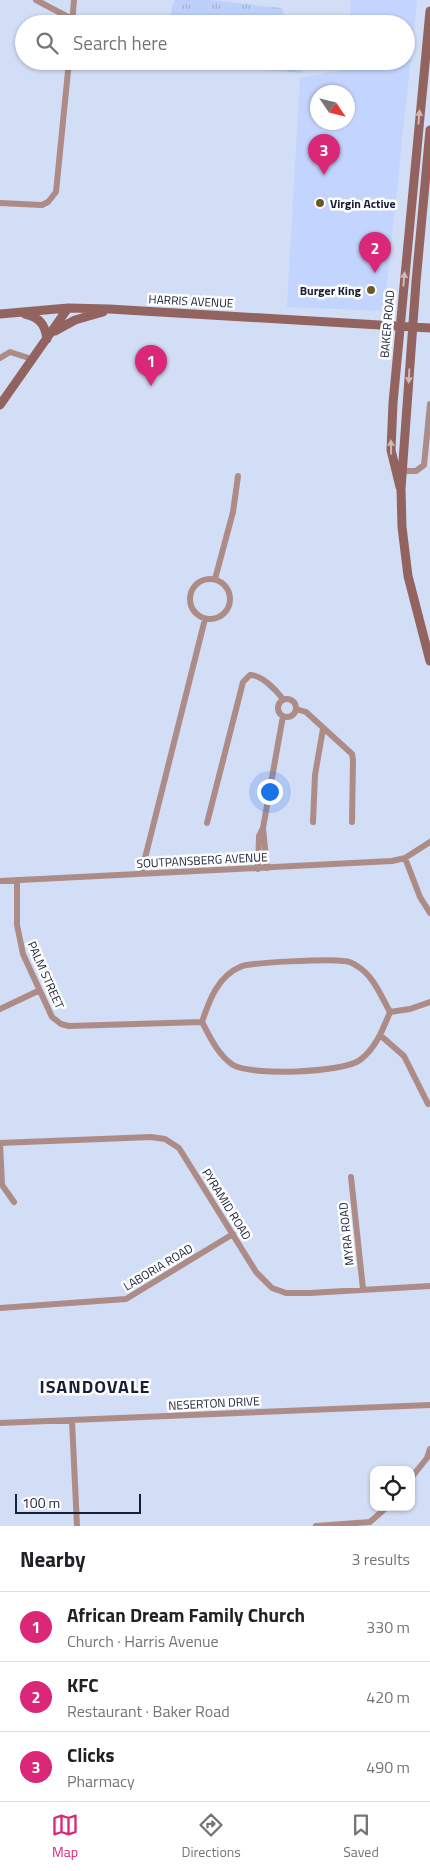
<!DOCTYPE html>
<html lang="en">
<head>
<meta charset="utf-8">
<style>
	:root { --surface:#fff; --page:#f2f2f2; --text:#202124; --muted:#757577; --line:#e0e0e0; --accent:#db2777 }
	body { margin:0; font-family:"Titillium Web",sans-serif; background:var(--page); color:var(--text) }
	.controls { position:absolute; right:15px; bottom:15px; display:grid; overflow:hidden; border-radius:10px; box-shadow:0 1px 4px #0004 }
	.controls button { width:45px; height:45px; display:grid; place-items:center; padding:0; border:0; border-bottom:1px solid var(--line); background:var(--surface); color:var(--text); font:25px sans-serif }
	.compass { position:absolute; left:310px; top:85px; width:45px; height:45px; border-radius:50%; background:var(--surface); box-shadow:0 1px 4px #0004; rotate:125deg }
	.scale { position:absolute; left:15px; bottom:12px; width:126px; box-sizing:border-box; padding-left:5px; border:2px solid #172037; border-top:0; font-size:14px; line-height:18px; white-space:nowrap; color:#172037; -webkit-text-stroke:4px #fefefe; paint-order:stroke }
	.you { position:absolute; left:269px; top:791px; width:18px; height:18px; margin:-12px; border:4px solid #fff; border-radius:50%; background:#1a73e8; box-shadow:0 0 0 8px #1a73e833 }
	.badge { display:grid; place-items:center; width:32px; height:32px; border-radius:50%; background:var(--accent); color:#fff; font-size:16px; font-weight:700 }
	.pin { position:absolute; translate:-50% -41px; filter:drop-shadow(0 1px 2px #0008) }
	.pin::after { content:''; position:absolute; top:26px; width:18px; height:15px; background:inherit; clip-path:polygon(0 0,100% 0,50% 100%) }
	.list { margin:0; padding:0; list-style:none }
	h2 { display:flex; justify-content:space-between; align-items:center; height:65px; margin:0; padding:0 20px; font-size:21px }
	h2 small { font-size:16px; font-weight:400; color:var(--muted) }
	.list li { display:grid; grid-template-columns:32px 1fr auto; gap:15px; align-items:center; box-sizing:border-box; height:70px; padding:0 20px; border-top:1px solid var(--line) }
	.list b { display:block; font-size:19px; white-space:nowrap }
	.list p { margin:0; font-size:16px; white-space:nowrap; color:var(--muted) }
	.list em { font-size:16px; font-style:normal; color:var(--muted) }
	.icon { flex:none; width:28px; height:28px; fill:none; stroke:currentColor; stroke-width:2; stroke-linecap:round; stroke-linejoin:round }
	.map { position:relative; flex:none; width:430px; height:1526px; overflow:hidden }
	.search { position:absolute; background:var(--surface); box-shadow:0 1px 4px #0004; left:15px; right:15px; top:15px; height:55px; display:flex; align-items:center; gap:12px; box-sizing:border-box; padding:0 18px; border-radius:28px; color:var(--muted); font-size:19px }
	.sheet { height:275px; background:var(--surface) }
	nav { display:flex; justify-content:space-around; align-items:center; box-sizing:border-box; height:70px; border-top:1px solid var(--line); background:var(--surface); font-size:14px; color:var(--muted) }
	nav a { display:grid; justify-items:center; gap:2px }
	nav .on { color:var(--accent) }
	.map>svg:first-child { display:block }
	.built { fill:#c3d5fe; fill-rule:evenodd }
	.park { fill:url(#park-tufts) }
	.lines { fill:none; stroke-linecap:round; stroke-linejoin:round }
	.minor { stroke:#ad8c88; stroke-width:6 }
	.secondary { stroke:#93645f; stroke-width:9 }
	.oneway { fill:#ceb9b6 }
	.poi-dot { fill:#6c5726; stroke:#fefefe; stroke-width:2 }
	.labels { text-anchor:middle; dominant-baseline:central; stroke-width:5; stroke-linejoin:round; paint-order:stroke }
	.poi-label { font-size:12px; font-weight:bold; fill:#172037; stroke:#fefefe; text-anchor:start }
	.street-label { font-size:12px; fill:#172037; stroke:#fefefe }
	.district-label { font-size:18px; font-weight:bold; letter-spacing:1px; fill:#172037; stroke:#fefefe }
</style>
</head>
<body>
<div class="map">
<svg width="430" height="1526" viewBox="0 0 430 1526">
	<defs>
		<pattern id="park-tufts" width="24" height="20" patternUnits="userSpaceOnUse" patternTransform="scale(1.25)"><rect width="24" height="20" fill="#bdd0f9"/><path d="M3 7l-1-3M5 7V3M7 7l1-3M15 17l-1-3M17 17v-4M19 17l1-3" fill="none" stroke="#a2b2d6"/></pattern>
	</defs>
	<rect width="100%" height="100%" fill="#d2ddf6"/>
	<path class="built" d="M351 0H417L384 311 287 307 300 78 344 70 345 61H406V24H349ZM318 92H348V122H318Z"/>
	<path class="park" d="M174 0H210L282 8 287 24H168Z
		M165 61H299L302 73Z"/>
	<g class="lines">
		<path class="minor" d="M36 0 72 19
			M72 24 74 0
			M0 203 42 205 48 202 56 192 69 61
			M0 358 10 352 32 359
			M404 471H416L424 465 430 404
			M190 599a20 20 0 1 1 40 0a20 20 0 1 1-40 0Z
			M215 579 233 512 238 476
			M278 708a9 9 0 1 1 18 0a9 9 0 1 1-18 0Z
			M296 709 306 712 352 754 353 760 352 822
			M313 822 315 775 323 729
			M207 823 243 682 250 675C262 675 276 690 283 699
			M263 828 267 868
			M405 858 420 897 430 913
			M258 869 259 836 263 828 283 716
			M141 874 205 619
			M17 880V925L23 954 52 1017 61 1024 69 1026 202 1022
			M0 881 392 861 405 858 430 842
			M0 1009 38 991
			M390 1012 410 1009 430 1002
			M202 1022C209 1001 218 976 240 967 250 962 330 959 343 961 347 961 353 963 357 966 373 975 381 996 390 1012
			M202 1022C210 1037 218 1055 233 1065 252 1076 342 1073 360 1060 376 1048 383 1029 390 1012
			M380 1035 404 1056 428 1104
			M0 1143 151 1137 165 1139 179 1148 256 1272 272 1288 286 1293H310L430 1286
			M0 1143 2 1185 14 1202
			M351 1177 363 1289
			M0 1308 126 1299 233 1234
			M72 1421 77 1526
			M0 1423 430 1405
			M411 1478 427 1458 430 1449
			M316 1526 370 1522 387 1507"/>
		<path class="secondary" d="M430 130 416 282 401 489 402 527 408 576 430 661
			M0 314 68 308 109 309 430 328
			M25 314C39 317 45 324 47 339
			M55 331 75 320 103 312
			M0 405 68 308
			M400 487 391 450 393 403 430 11"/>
	</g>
	<defs><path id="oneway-solid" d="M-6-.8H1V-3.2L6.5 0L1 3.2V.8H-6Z" transform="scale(1.25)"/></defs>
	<g class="oneway">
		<use href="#oneway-solid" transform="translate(419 117) rotate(-85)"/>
		<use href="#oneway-solid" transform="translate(404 279) rotate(-85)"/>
		<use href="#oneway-solid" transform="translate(409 376) rotate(93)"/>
		<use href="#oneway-solid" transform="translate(391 447) rotate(-91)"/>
	</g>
	<g class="poi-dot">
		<circle cx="320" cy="203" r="5"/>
		<circle cx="371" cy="290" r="5"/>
	</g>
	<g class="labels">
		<g class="poi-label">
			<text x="330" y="203">Virgin Active</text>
			<text x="361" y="290" text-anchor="end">Burger King</text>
		</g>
		<g class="street-label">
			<text transform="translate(191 301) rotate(3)">HARRIS AVENUE</text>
			<text transform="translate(387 324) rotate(-85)">BAKER ROAD</text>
			<text transform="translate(202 860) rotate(-3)">SOUTPANSBERG AVENUE</text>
			<text transform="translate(46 975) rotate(66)">PALM STREET</text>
			<text transform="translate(227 1204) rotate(58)">PYRAMID ROAD</text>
			<text transform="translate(346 1234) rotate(-96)">MYRA ROAD</text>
			<text transform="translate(158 1267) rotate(-31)">LABORIA ROAD</text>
			<text transform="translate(214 1403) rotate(-3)">NESERTON DRIVE</text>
		</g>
		<g class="district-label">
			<text x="95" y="1386">ISANDOVALE</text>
		</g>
	</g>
</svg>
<div class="controls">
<button><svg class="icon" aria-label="locate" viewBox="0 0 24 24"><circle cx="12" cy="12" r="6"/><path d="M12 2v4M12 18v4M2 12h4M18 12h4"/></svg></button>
</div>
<svg class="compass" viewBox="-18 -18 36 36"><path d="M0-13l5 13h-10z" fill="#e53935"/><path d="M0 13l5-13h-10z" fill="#757577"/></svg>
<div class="scale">100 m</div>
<div class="you"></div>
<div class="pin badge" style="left:151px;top:386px">1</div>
<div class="pin badge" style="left:375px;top:273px">2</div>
<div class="pin badge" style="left:324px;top:175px">3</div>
<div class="search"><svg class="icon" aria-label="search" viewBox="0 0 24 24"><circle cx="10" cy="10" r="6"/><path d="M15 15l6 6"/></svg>Search here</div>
</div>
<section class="sheet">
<h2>Nearby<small>3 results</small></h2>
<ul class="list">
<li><span class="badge">1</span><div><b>African Dream Family Church</b><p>Church · Harris Avenue</p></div><em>330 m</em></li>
<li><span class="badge">2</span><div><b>KFC</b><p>Restaurant · Baker Road</p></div><em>420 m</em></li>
<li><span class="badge">3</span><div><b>Clicks</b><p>Pharmacy</p></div><em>490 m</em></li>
</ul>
</section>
<nav>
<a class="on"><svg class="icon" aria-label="map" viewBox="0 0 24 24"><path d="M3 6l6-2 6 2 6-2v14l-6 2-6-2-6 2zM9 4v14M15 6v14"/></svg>Map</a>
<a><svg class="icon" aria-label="directions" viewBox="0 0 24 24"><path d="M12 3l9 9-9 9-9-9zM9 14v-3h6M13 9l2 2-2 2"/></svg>Directions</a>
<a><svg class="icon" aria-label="saved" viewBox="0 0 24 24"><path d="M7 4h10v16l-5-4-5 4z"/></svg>Saved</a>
</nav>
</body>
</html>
